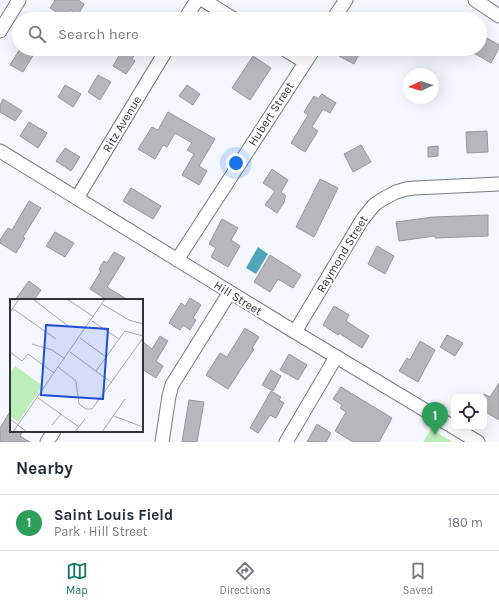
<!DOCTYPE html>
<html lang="en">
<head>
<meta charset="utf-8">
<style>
	:root { --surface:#fff; --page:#f6f6f7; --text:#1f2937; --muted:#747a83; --line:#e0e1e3; --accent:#0f766e }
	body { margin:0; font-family:Karla,sans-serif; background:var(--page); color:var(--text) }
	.controls { position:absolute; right:12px; bottom:12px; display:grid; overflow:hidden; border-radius:8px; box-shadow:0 4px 16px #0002 }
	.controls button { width:36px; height:36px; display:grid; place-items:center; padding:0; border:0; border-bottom:1px solid var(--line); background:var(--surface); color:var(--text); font:20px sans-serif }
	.compass { position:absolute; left:403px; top:68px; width:36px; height:36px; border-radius:50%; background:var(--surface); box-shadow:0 4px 16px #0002; rotate:266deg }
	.you { position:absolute; left:236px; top:163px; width:14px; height:14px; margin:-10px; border:3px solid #fff; border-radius:50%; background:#1a73e8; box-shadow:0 0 0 6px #1a73e833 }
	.badge { display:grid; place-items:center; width:26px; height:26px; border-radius:50%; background:var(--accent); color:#fff; font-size:13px; font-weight:700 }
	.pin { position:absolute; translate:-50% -33px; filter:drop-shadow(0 1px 2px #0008) }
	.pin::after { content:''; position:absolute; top:21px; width:14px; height:12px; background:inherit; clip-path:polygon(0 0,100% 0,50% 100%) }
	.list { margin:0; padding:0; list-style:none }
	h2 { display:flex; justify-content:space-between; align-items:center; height:52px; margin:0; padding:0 16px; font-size:17px }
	h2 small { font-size:13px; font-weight:400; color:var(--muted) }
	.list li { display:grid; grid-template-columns:26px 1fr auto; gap:12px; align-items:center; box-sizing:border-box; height:56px; padding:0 16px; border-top:1px solid var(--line) }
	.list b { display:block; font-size:15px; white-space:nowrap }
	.list p { margin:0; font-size:13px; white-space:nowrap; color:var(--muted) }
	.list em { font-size:13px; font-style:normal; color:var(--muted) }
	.icon { flex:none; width:22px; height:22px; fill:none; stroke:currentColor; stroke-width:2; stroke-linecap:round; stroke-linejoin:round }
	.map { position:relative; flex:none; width:499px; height:442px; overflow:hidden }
	.search { position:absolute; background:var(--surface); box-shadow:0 4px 16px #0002; left:12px; right:12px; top:12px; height:44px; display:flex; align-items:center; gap:10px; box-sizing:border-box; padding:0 14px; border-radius:22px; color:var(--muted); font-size:15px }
	.sheet { height:108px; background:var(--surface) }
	nav { display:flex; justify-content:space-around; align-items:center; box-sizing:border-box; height:56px; border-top:1px solid var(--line); background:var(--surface); font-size:11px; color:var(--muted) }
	nav a { display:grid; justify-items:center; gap:2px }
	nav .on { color:var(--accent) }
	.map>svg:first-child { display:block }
	.green { fill:#bdeeb9 }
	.water { fill:#50a5bb }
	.building { fill:#b5b7bd; stroke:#95979d }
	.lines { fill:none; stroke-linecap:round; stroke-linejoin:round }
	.minor-casing { stroke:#797b81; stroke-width:15 }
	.minor { stroke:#fff; stroke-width:13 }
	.labels { text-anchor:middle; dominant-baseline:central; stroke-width:4; stroke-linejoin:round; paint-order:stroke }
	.street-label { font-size:12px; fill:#323335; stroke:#fff }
	.inset-road { fill:none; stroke:#a7a9ae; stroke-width:1 }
	.view { fill:#1d4ed8; fill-opacity:0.15; stroke:#1d4ed8; stroke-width:2 }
	.inset-edge { fill:none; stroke:#323335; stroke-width:2 }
</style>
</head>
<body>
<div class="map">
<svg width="499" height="442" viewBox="0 0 499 442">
	<rect width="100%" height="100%" fill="#f5f7fe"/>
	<path class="green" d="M431 429 453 442H423Z"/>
	<path class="water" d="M258 247 268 254 256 274 246 268Z"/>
	<path class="building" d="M54 0H78L84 4 78 15 70 10 66 18 50 8 55 1Z
		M480 34 499 45V48L491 63 467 49H480Z
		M20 49H37L23 72 10 65Z
		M123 49H138L132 59 135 61 126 74 113 66Z
		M343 49H362L354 64 339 56Z
		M253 56 271 68 250 100 232 88Z
		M98 75 111 82 100 100 88 92Z
		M65 85 81 94 73 107 58 97Z
		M187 85 200 94 193 105 179 96Z
		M322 94 336 103 330 113 323 109 312 127 318 131 305 152 291 143 308 115 304 112 314 96 318 99Z
		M3 99 22 111 15 121 0 112V105Z
		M168 112 215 139 199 166 207 171 199 185 182 175 194 154 187 150 192 143 175 133 167 147 163 145 155 159 138 149 152 127 158 130Z
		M29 122 47 133 38 148 20 136Z
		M487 131 488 152 467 153 466 132Z
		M361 145 371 162 353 172 344 154Z
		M438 146V156L428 157V147Z
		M65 148 80 157 71 171 56 161Z
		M272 169 288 180 281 192 286 196 284 200 285 201 277 213 265 205 275 191 263 183Z
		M320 179 338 188 314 237 296 227Z
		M131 188 161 206 153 219 123 201Z
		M29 201 41 208 23 237 25 238 16 253 0 243V240L8 228 12 230Z
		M488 215V236L435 238V236L399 241 396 222 433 217Z
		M222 219 238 228 231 240 240 246 228 267 211 257 216 248 209 244Z
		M55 232 74 243 65 257 46 246Z
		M377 246 394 256 385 274 368 264Z
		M114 252 125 258 107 287 128 300H107L90 289 101 271 99 269 104 261 107 263Z
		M270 255 301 275 293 288 278 279 270 292 254 282Z
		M29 281 41 290 34 300H15Z
		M190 298 201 305 193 318 196 320 190 330 183 325 180 330 169 323 181 303 185 306Z
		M334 306 349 315 346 321 369 336 362 348 339 333 338 335 323 325Z
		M245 328 259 337 252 348 254 349 228 389 206 375 220 353 227 357Z
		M447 335 463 343 455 356 440 347Z
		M160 336 168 341 156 361 163 366 156 378 142 369V341L152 349Z
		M420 341 435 350 418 382 399 371 407 358 410 360Z
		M289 354 307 365 298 380 280 370Z
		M271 370 281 376 273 391 262 385Z
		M499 383V420L484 411V394L490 397Z
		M341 387 392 418 379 442H353L335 431 346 412 340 408 342 405 333 399Z
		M271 391 281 397 279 400 284 403 276 418 270 415 258 433 250 428Z
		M189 400 204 402 197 442H182Z
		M11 410V431H23L20 436 30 442H0V428Z
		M317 424 331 433 326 442H307Z"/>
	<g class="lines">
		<defs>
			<path id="minor" d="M203 0 234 19
				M475 0 499 16
				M185 19 197 0
				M333 19 346 0
				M0 31 19 0
				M284 49 305 62
				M0 151 295 332 478 442
				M77 198 167 49
				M177 260 314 49
				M295 332 362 220 374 205 381 200 396 192 406 189 415 188 499 184
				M47 442 54 431
				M162 442 169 396 172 385 230 292
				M286 442 336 357"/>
		</defs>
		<use href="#minor" class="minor-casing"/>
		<use href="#minor" class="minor"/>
	</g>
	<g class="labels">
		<g class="street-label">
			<text transform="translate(271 114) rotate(-57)">Hubert Street</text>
			<text transform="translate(122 124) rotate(-59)">Ritz Avenue</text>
			<text transform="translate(342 254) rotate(-59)">Raymond Street</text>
			<text transform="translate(238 298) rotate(32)">Hill Street</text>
		</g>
	</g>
	<g transform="translate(10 299)">
		<rect width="133" height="133" fill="#f5f7fe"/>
		<path d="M5 67 33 87 8 123 0 117V74Z" fill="#bdeeb9"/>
		<path class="inset-road" d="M23 0 58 27M57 0 84 18M92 5 119 21 133 25M2 9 46 40M0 13 9 0M82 22 109 40M70 39 96 58M22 45 42 51 55 60M0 53 12 62 18 55 44 74M60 53 102 84M48 68 66 82 69 105 76 110H82L133 39M86 72 115 32 133 37M28 99 69 128M104 117 133 128M0 120 17 133M42 126 51 115M3 133 95 0M65 133 75 120M92 133 115 100"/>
		<path class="view" d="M36 26 98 30 93 100 31 96Z"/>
		<rect width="133" height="133" class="inset-edge"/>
	</g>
</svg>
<div class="controls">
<button><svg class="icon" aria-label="locate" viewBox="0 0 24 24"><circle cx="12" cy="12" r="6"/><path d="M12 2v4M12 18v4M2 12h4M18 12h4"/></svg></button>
</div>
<svg class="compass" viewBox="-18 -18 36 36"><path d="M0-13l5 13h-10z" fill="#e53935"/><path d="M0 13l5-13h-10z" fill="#747a83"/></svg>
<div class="you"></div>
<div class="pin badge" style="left:435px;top:435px;background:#2e9e5b">1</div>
<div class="search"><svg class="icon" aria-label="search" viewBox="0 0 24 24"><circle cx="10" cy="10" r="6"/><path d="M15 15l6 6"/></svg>Search here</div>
</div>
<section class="sheet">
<h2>Nearby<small></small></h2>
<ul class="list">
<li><span class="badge" style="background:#2e9e5b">1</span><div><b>Saint Louis Field</b><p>Park · Hill Street</p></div><em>180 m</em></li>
</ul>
</section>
<nav>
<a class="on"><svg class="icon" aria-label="map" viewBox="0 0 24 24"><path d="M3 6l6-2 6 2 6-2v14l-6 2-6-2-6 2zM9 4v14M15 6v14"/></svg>Map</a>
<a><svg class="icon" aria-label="directions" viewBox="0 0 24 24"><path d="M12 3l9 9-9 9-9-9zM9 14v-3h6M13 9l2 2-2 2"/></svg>Directions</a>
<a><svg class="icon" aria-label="saved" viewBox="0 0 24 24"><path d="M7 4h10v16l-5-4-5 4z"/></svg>Saved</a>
</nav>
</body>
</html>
